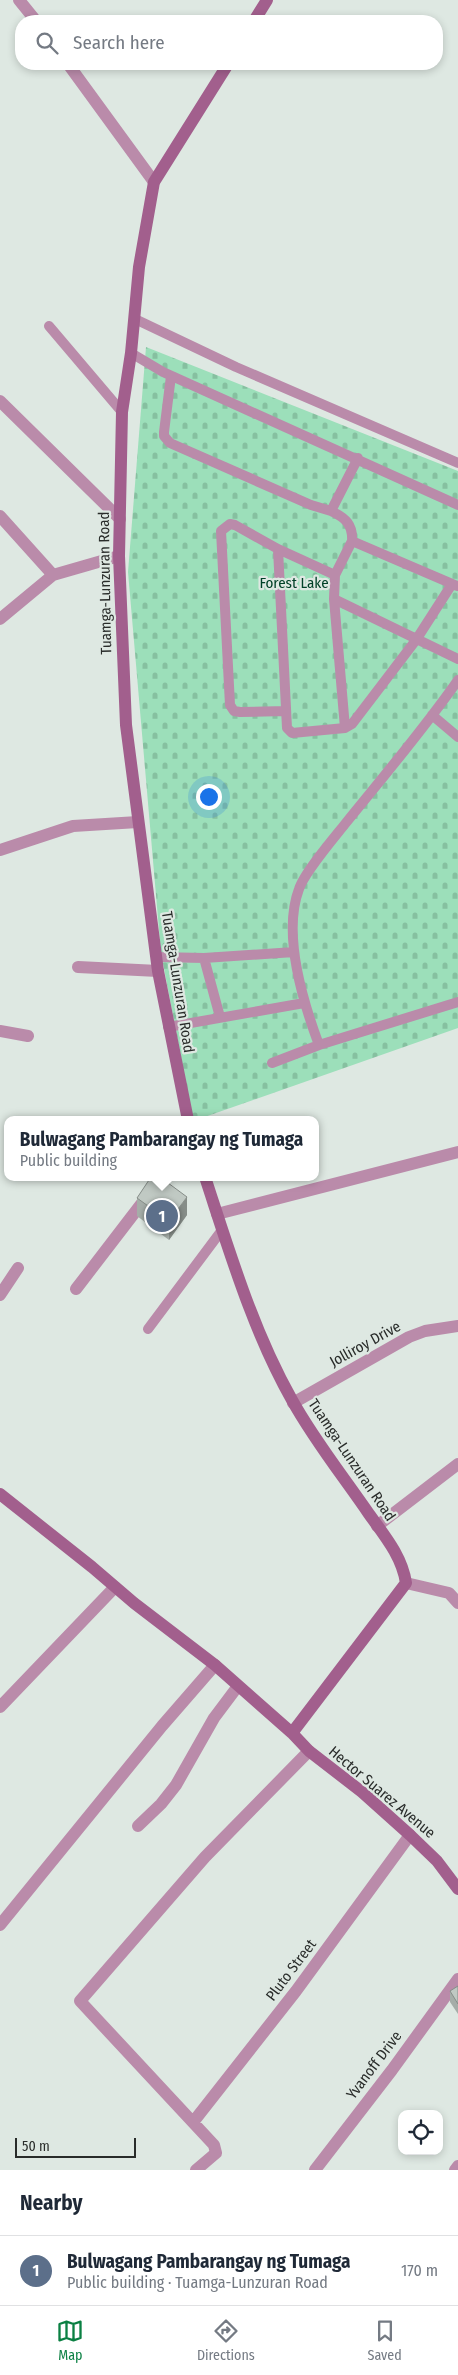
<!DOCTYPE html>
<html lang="en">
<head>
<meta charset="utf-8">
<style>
	:root { --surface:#fff; --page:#f2f2f3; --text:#1f2937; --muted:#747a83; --line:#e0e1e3; --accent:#0b8043 }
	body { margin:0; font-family:"Fira Sans Condensed",sans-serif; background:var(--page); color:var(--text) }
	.controls { position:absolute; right:15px; bottom:15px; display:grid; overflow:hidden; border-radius:10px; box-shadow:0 2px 8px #0003 }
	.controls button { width:45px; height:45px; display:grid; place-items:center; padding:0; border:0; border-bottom:1px solid var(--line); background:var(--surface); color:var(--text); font:25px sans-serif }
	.scale { position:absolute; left:15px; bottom:12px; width:121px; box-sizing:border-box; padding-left:5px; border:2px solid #292c2a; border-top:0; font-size:14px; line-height:18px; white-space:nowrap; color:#292c2a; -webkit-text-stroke:4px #dee8e2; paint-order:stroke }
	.you { position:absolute; left:208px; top:796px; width:18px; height:18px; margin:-12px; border:4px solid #fff; border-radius:50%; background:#1a73e8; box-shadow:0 0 0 8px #1a73e833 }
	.badge { display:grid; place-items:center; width:32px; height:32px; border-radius:50%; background:var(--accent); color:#fff; font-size:16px; font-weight:700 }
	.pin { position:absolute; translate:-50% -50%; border:2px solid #fff; box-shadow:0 1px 5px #0006 }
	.popup { position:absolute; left:4px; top:1116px; width:315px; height:65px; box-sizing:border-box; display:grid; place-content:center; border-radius:10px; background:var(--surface); filter:drop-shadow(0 1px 4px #0005); font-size:16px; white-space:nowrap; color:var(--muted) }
	.popup b { font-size:19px; color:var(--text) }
	.popup::after { content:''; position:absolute; left:50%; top:100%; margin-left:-10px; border:10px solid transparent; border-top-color:var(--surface) }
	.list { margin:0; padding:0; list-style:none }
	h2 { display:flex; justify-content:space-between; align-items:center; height:65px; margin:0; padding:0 20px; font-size:21px }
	h2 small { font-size:16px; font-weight:400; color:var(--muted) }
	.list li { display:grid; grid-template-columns:32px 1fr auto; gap:15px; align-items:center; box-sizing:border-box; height:70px; padding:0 20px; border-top:1px solid var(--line) }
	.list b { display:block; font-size:19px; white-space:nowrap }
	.list p { margin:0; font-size:16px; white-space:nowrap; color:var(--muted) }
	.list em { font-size:16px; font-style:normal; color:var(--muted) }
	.icon { flex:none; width:28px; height:28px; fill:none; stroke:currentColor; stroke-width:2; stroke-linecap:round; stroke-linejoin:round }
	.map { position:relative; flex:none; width:458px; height:2170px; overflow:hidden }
	.search { position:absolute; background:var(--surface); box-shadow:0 2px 8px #0003; left:15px; right:15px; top:15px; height:55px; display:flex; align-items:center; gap:12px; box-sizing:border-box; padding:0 18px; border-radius:20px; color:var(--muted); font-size:19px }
	.sheet { height:135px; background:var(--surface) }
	nav { display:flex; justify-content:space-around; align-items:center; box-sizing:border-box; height:70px; border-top:1px solid var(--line); background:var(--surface); font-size:14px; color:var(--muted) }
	nav a { display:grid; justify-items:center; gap:2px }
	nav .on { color:var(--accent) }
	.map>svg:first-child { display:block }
	.cemetery { fill:url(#cemetery-stones) }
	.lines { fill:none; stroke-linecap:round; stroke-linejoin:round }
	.lane { stroke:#ba8baa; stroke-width:10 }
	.street { stroke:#ba8baa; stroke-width:12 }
	.secondary { stroke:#a25f8d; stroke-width:12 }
	.wall { fill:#a5ada8 }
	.shaded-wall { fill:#868d88 }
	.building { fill:#c0c9c3; stroke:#868d88 }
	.labels { text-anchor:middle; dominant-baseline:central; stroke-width:4.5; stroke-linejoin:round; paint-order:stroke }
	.street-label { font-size:15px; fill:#292c2a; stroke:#dee8e2 }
	.park-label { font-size:15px; fill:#004127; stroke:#dee8e2 }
</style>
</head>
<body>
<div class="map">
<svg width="458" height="2170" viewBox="0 0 458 2170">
	<defs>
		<pattern id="cemetery-stones" width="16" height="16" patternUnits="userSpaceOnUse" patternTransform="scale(1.25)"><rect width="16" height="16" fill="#9cdfba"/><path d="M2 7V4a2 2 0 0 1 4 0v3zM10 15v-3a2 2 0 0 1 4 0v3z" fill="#86c0a0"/></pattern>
	</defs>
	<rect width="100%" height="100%" fill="#dee8e2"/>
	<path class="cemetery" d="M146 347 458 471V1028L196 1120H193L161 953 128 572Z"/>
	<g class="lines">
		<path class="lane" d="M135 319 236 367 458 463
			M49 326 122 412
			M131 353 163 372 458 505
			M171 376 164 432V436L170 443 311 505 331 511 358 458
			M331 511C346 518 353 525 352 541
			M278 549 287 728 292 733 345 728 352 724 416 640 452 584
			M334 599 458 659
			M286 711 240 712 234 711 230 705 221 531 230 524 235 525 278 549 335 575
			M432 715 458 737
			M345 728 334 599 335 575 352 541 457 586
			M156 957 204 958 294 952
			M204 958 220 1017
			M168 1027 304 1003
			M319 1045C303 1002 282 934 299 889 304 873 333 839 345 824 383 777 423 730 458 680
			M272 1063 319 1045 458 1002
			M148 1329 222 1230"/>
		<path class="street" d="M19 0 36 21
			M68 64 154 182
			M0 401 120 519
			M0 516 53 575
			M0 619 53 575 119 556
			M0 850 73 826 138 822
			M78 967 158 971
			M0 1031 28 1036
			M217 1214 458 1152
			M76 1289 162 1177
			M0 1295 18 1268
			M293 1403 409 1337 425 1331 458 1326
			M377 1526 458 1464
			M406 1583 449 1593 458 1603
			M0 1707 115 1587
			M138 1826 161 1804 176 1785 214 1718 238 1686
			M0 1925 162 1726 215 1665
			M194 2121 296 1991 410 1835
			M196 2170 216 2153 214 2145 80 2001 205 1857 309 1751
			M315 2170 392 2070 458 1979
			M455 2170 458 2166"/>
		<path class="secondary" d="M254 21 267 0
			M188 1120 158 971 126 725 119 556 122 412 131 353 139 267 154 182 228 64
			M205 1177C230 1253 253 1331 292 1400 314 1440 343 1476 369 1514 384 1535 402 1556 406 1583L292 1733
			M0 1494 92 1567 134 1603 215 1665 292 1733 309 1751 362 1792 410 1835 437 1861 458 1889"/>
	</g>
	<path class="wall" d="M137 1198 187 1215 169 1240 137 1216Z
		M458 1986V2014L450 2002V1991Z"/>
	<path class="shaded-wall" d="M187 1197V1215L169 1240V1221Z"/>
	<path class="building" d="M151 1177H160L187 1197 169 1221 137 1198Z
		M458 1986V2004L450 1991Z"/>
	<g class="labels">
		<g class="street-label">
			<text transform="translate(105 583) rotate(-91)">Tuamga-Lunzuran Road</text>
			<text transform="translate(178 982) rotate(81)">Tuamga-Lunzuran Road</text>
			<text transform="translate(365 1344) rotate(-29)">Jolliroy Drive</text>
			<text transform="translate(352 1460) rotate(56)">Tuamga-Lunzuran Road</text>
			<text transform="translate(382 1792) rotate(40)">Hector Suarez Avenue</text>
			<text transform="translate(291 1970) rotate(-53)">Pluto Street</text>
			<text transform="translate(374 2065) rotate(-53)">Yvanoff Drive</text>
		</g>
		<g class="park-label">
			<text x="294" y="583">Forest Lake</text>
		</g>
	</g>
</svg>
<div class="controls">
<button><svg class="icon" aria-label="locate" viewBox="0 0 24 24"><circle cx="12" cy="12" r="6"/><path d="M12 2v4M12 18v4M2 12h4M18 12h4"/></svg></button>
</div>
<div class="scale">50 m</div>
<div class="you"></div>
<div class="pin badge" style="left:162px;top:1216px;background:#5c6f8a">1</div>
<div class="popup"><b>Bulwagang Pambarangay ng Tumaga</b>Public building</div>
<div class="search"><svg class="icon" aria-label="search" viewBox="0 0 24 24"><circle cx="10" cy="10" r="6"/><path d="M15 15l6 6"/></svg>Search here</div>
</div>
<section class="sheet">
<h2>Nearby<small></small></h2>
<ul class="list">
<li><span class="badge" style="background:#5c6f8a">1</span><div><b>Bulwagang Pambarangay ng Tumaga</b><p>Public building · Tuamga-Lunzuran Road</p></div><em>170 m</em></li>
</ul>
</section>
<nav>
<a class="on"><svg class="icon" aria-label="map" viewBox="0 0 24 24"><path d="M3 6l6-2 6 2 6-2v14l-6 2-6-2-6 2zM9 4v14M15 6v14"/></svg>Map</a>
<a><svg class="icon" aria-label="directions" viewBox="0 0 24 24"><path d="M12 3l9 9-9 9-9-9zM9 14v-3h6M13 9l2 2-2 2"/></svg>Directions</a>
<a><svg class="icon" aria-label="saved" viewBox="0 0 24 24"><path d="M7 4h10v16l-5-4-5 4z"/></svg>Saved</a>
</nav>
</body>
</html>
